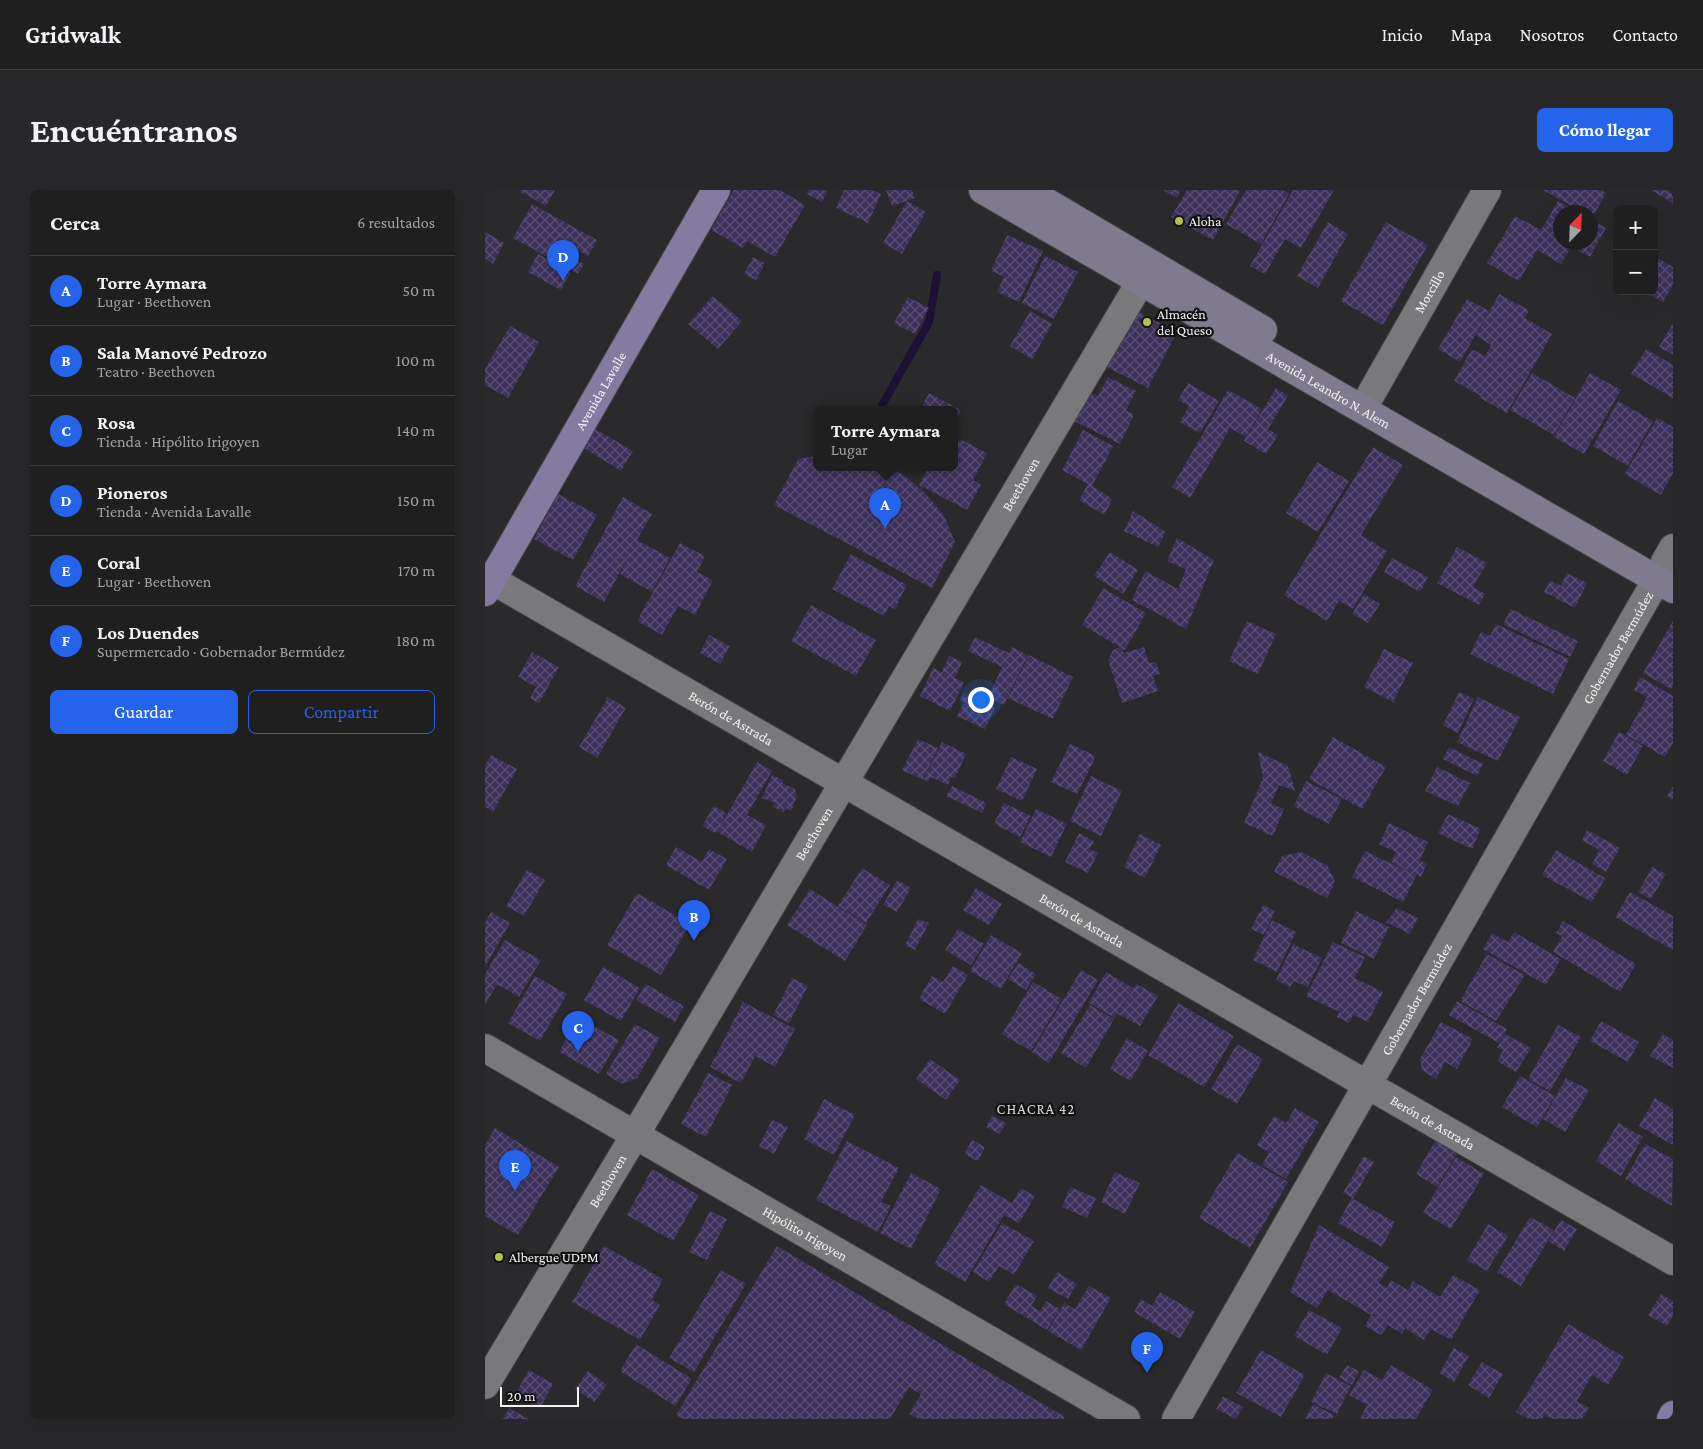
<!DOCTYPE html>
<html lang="es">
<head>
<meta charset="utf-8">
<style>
	:root { --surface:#201f20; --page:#282729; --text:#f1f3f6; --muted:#a2a2a5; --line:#3d3d3e; --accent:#2563eb }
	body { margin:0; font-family:"Crimson Pro",serif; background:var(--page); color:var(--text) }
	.controls { position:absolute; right:15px; top:15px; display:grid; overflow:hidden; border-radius:8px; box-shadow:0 5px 20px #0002 }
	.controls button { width:45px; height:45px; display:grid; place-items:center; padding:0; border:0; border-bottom:1px solid var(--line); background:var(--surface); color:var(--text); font:25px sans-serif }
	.compass { position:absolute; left:1068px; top:15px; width:45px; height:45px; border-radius:50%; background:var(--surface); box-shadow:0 5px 20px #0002; rotate:23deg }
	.scale { position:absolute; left:15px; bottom:12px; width:79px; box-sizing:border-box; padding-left:5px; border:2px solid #f3f3f4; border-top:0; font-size:14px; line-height:18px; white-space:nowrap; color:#f3f3f4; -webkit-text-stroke:4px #121213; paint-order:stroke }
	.you { position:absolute; left:495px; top:509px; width:18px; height:18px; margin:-12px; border:4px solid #fff; border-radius:50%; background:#1a73e8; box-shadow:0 0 0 8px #1a73e833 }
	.badge { display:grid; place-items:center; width:32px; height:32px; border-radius:50%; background:var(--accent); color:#fff; font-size:16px; font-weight:700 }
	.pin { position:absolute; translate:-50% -41px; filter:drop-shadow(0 1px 2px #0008) }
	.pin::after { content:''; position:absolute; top:26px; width:18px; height:15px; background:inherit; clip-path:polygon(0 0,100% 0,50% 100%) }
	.popup { position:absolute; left:328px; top:216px; width:145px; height:65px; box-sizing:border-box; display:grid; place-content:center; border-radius:8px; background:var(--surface); filter:drop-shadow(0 1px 4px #0005); font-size:16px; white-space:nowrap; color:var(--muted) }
	.popup b { font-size:19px; color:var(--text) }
	.popup::after { content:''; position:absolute; left:50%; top:100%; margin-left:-10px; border:10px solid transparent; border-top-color:var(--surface) }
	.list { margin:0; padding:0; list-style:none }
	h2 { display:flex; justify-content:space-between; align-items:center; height:65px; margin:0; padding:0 20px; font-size:21px }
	h2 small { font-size:16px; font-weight:400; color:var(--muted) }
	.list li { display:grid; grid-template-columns:32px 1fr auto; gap:15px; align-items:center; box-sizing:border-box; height:70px; padding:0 20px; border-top:1px solid var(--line) }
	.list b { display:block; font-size:19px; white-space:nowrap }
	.list p { margin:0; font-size:16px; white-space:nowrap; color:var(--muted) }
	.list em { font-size:16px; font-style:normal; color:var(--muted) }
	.actions { display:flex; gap:10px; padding:15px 20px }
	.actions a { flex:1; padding:11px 0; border:1px solid var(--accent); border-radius:8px; text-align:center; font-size:18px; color:var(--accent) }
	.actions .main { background:var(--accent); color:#fff }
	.map { position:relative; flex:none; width:1188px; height:1229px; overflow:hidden; border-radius:8px }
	header { display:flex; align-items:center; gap:30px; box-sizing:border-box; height:70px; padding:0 25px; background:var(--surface); border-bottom:1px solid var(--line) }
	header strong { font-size:24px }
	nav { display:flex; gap:28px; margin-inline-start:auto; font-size:18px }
	.intro { display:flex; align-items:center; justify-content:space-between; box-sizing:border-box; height:120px; padding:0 30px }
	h1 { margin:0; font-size:35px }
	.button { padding:12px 22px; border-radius:8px; background:var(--accent); color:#fff; font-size:18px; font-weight:700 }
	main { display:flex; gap:30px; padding:0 30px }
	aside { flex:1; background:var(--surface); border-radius:8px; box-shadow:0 5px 20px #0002 }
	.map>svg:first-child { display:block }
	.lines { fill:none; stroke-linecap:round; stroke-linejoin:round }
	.stream { stroke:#1d0f36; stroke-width:8 }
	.building { fill:url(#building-cross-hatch) }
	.street-casing { stroke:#444445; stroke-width:30 }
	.secondary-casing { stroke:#444445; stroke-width:30 }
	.primary-casing { stroke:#444445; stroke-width:30 }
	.street { stroke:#79797b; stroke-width:28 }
	.secondary { stroke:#7f7a8e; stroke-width:28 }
	.primary { stroke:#857ba0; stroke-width:28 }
	.poi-dot { fill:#b3c24b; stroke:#121213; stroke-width:2 }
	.labels { text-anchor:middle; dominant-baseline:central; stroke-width:4.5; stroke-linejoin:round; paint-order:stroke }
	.poi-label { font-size:14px; fill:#f3f3f4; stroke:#121213; text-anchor:start }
	.street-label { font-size:14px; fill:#f3f3f4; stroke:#121213 }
	.neighbourhood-label { font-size:15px; letter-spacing:1px; fill:#d8d8db; stroke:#121213 }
</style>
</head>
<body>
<header>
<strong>Gridwalk</strong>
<nav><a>Inicio</a><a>Mapa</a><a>Nosotros</a><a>Contacto</a></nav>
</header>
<div class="intro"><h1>Encuéntranos</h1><a class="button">Cómo llegar</a></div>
<main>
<aside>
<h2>Cerca<small>6 resultados</small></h2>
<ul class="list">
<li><span class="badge">A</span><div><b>Torre Aymara</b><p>Lugar · Beethoven</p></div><em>50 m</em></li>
<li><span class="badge">B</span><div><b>Sala Manové Pedrozo</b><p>Teatro · Beethoven</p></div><em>100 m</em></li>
<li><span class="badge">C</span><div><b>Rosa</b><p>Tienda · Hipólito Irigoyen</p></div><em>140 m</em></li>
<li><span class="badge">D</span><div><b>Pioneros</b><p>Tienda · Avenida Lavalle</p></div><em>150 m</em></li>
<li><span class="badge">E</span><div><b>Coral</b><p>Lugar · Beethoven</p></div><em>170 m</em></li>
<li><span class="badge">F</span><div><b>Los Duendes</b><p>Supermercado · Gobernador Bermúdez</p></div><em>180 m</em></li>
</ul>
<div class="actions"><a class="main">Guardar</a><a>Compartir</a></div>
</aside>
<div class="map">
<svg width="1188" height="1229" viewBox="0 0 1188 1229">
	<defs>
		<pattern id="building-cross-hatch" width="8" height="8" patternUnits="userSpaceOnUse" patternTransform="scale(1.25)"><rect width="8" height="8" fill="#3d315b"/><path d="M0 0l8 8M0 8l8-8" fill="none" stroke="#5a4f73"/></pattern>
	</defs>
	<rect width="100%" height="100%" fill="#2a292b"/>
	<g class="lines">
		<path class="stream" d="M396 217 444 132 452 85"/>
	</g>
	<path class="building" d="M33 0H70L61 16Z
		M249 0H295L320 15 290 67 262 51 258 58 226 40Z
		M324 0H339L342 2 337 12 322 4Z
		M359 0H387L396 4 383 33 351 18Z
		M401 0H427L430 8 407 16Z
		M678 0H696L692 8Z
		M702 0H753L755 1 728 50 686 27Z
		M761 0H798L804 4 776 54 741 34Z
		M808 0H849L816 58 800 49 780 84 765 76Z
		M1058 0H1117L1121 3 1107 28 1106 22H1098Z
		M1166 0H1188V13Z
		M422 11 441 22 417 64 398 53Z
		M1073 11 1093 22H1076V52H1106V30L1121 38 1105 67 1086 57 1076 74 1052 60 1034 91 1002 73 1030 26 1056 40Z
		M47 14 112 50 103 66 83 55 79 63 99 74 93 84 28 48Z
		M843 32 863 44 833 98 812 86Z
		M901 32 943 55 898 135 856 111Z
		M0 42 19 53 8 74 0 69Z
		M522 45 558 61 534 112 512 102 519 87 506 81Z
		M53 64 86 82 76 100 43 82Z
		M560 66 593 82 569 129 537 113Z
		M1169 66 1188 77V95L1178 112 1159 101H1169Z
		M268 67 280 73 271 90 259 84Z
		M1014 104 1044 120 1040 128 1067 144 1022 223 995 208 1033 142 996 206 969 191 987 159 1000 166 1006 155 991 145Z
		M228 106 257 131 233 159 203 134Z
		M423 107 444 118 430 144 409 133Z
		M982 109 1004 121 975 172 953 159Z
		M545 121 567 134 547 169 525 156Z
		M651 121 692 142 663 198 622 177Z
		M1188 133V165L1174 157Z
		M25 136 54 152 23 208 0 195V179Z
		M1161 159 1188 175V208L1146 184Z
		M1047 183 1090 208 1069 245 1025 220Z
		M1105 183 1136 200 1099 264 1069 247Z
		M623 187 651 201 641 220 649 225 635 254 587 230 602 201 613 206Z
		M703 193 734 211 715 243 695 232 704 216 693 210Z
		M791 198 803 206 783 239 793 245 781 264 759 251Z
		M743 200 777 219 761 247 745 238 705 308 687 297Z
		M444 203 476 220 469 234V220H435Z
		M1133 211 1168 231 1143 276 1108 256Z
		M1172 228 1188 237V283L1176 305 1140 284Z
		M107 237 148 261 136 281 96 256Z
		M598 240 628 256 607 296 628 309 619 325 594 310 603 294 577 280Z
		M477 250 502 263 488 290 496 295 482 320 434 295 443 278H469V252Z
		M888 257 918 275 876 345 902 361 868 419 854 411 842 431 799 405Z
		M331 266V278H404L420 286 441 304 459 326 470 352 447 398 289 315 313 269Z
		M832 272 864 291 833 342 801 323Z
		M73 304 112 325 88 370 49 349Z
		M138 307 167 324 152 350 185 368 167 402 135 384 144 365 119 412 90 396Z
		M648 321 681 342 673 357 639 341Z
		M692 348 729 370 701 439 647 410 660 381 693 399 701 379 682 371Z
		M195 353 220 366 212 382 228 390 210 425 193 416 177 445 152 431Z
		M972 357 1002 373 988 397 1000 404 994 415 952 393Z
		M625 362 653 380 638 404 609 386Z
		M366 364 422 395 410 419 404 416 399 426 347 399Z
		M907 368 943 387 935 402 899 382Z
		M1082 383 1102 393 1090 418 1070 408 1075 398 1070 407 1059 402 1065 390 1076 396Z
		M618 398 661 423 640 460 637 459 639 463 659 457 664 473 671 472 675 484 668 486 673 501 637 513 623 470 628 460 635 457 597 435Z
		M879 404 895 414 883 433 867 424Z
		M326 415 391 450 371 486 306 451Z
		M1026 419 1093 451 1085 467 1018 434Z
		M762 431 791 444 773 484 744 471Z
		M1188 431V496L1186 499 1158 483Z
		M1011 434 1084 469 1068 504 985 464 996 442 1005 446Z
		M224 445 245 456 235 474 215 463Z
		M490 447 524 463 527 457 543 465 519 515 503 507 517 477 483 461Z
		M899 459 928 473 908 512 879 497Z
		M47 462 74 477 54 513 45 508 51 497 33 487Z
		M544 465 588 487 568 529 523 508Z
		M464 466 477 472 470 488 479 493 465 521 435 506 448 478 464 485 457 481Z
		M1155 487 1188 506V553L1180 567 1141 545 1162 507 1149 500Z
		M974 502 989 509 973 543 958 535Z
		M479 503 510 518 500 539 472 526 479 512 475 510Z
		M123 507 141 518 112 568 94 557Z
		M993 507 1035 527 1013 571 972 552Z
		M1134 542 1158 556 1142 585 1118 571Z
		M848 547 901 577 877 619 824 589Z
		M433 549 453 558 438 590 417 580Z
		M457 552 481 564 470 588 467 587 463 595 446 587 443 592 439 589Z
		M585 554 611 566 592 604 566 592Z
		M964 557 998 574 992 586 958 569Z
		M773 562 803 576 810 601 794 595 786 614 799 619 788 646 759 633 778 588Z
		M6 565 32 579 8 622 0 617V576Z
		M526 567 552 579 537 611 511 599Z
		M272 572 287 581 262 625 281 635 267 662 231 641 230 643 217 636 229 616 241 623 235 637Z
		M952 577 985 593 973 616 940 601Z
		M287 585 298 590 297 593 310 599 312 606 306 621 300 618 299 622 288 617 290 613 277 608Z
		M606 586 637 601 616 646 585 631Z
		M821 591 857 609 844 634 809 616Z
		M467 596 502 613 497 623 461 606Z
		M1188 596V609L1182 606Z
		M519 613 546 626 535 647 509 634Z
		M551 619 582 634 566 667 535 652Z
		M963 624 996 639 987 659 953 643Z
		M904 633 943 652 935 670 942 674 936 687 932 684 918 712 867 687 880 661 928 684 906 672 911 662 894 654Z
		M1102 640 1135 658 1121 682 1107 674 1114 660 1097 650Z
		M594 643 609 651 605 659 613 663 603 683 580 672Z
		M655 644 676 655 660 688 639 677Z
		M191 657 217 672 224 659 242 669 224 700 181 675Z
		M1071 660 1120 688 1107 712 1057 685Z
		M816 662 843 676 850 692 842 708 789 682 797 666Z
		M1167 677 1181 684 1166 709 1153 702Z
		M377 678 405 695 381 733 353 716Z
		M42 680 60 690 39 726 21 716Z
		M412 690 426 698 412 722 398 715Z
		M491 698 517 714 504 735 478 720Z
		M325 699 382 735 360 771 302 735Z
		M1145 702 1188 726V760L1130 727Z
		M152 703 205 734 176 785 122 755Z
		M778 715 790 721 779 745 766 739Z
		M912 718 933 728 925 744 901 732Z
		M871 721 904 737 889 769 856 753Z
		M6 722 25 733 0 777V733Z
		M433 729 444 733 430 760 420 755Z
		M787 730 811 742 792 782 768 770Z
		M1078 731 1151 774 1135 802 1068 762 1077 746 1071 743Z
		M473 739 499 754 486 775 460 760Z
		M1029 742 1076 769 1061 795 998 759 1007 743 1023 752Z
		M506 745 537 763 516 799 485 781Z
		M20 750 56 770 34 807 12 794 0 815V784Z
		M848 752 880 767 870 788 898 802 883 832 868 825 864 833 852 827 854 822 821 806Z
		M808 754 837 768 823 797 809 791 805 797 791 790Z
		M1002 764 1040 785 1011 831 975 811Z
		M533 773 551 784 541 800 523 789Z
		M468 776 483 785 460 824 434 809 447 786 458 792Z
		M118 777 155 798 136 831 99 810Z
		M596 780 613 790 564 873 547 862Z
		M621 782 648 798 630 828 604 813Z
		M50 786 82 804 55 851 23 833Z
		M307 788 323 796 304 833 288 825Z
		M548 792 577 809 546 861 517 844Z
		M161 794 199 816 190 832 151 810Z
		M651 794 673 806 655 836 633 824Z
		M972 811 1022 839 1014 853 964 825Z
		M258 812 310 839 290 877 270 866 256 893 225 877Z
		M693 813 749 846 719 897 663 865Z
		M605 815 629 829 601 878 576 863Z
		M93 827 134 850 114 884 74 862Z
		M1116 831 1154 852 1143 872 1105 851Z
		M956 832 988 849 972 879 960 872 951 889 937 880 935 869Z
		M150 834 175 848 152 888 137 894 121 884Z
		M1073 835 1096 847 1065 901 1043 889Z
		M1020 844 1046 858 1031 882 1012 871 1018 860 1012 858Z
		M1178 844 1188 850V878L1165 866Z
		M642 848 663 861 645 891 625 879Z
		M752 854 778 869 752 914 726 899Z
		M445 869 475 890 461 910 431 889Z
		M223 883 247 895 221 947 196 934Z
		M1035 886 1070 906 1052 937 1017 917Z
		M1081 888 1104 900 1080 942 1058 929Z
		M1170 908 1188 919V955L1154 936Z
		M339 909 370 925 349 965 319 949Z
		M810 918 834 932 801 989 777 975 784 962 772 955 789 926 801 933Z
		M507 926 521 933 515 944 501 937Z
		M287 930 303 937 289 964 274 956Z
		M1133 933 1158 947 1136 986 1111 971Z
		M10 938 74 977 33 1045 0 1026V955Z
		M951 949 973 962 952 997 931 984Z
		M487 950 500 957 493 971 479 964Z
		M362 951 414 978 396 1012 406 1016 393 1042 331 1010Z
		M1160 954 1188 969 1187 1016 1140 989Z
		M752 963 803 992 765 1058 714 1028Z
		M879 966 889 972 868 1009 910 1032 897 1057 853 1033 867 1007 858 1003Z
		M971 967 999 984 966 1039 938 1023Z
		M167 979 214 1005 188 1051 142 1025Z
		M630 982 655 993 640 1024 616 1012Z
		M426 983 456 999 426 1059 395 1043Z
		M496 995 527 1013 536 998 550 1006 534 1033 519 1025 480 1092 449 1074Z
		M585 997 611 1008 602 1028 577 1017Z
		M225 1021 242 1029 222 1070 204 1062Z
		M1045 1027 1069 1040 1036 1096 1012 1082Z
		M1076 1030 1092 1039 1079 1061 1063 1051Z
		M517 1033 549 1051 529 1085 514 1076 504 1092 488 1082Z
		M1003 1034 1023 1046 1002 1081 982 1070Z
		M834 1035 904 1077 894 1093 902 1098 906 1090 923 1100 928 1091 955 1107 968 1085 995 1100 966 1150 946 1139 939 1150 920 1138 917 1144 903 1135 896 1145 880 1136 886 1125 843 1100 832 1118 805 1102Z
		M119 1056 178 1089 167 1110 175 1115 155 1150 87 1112Z
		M292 1056 463 1158 580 1227 579 1229H433L424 1224 436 1204 424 1197 405 1229H198L191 1225Z
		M236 1080 261 1094 209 1182 184 1168Z
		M572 1082 592 1094 583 1109 563 1098Z
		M531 1094 552 1106 546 1116 555 1121 561 1111 575 1119 562 1140 519 1114Z
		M604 1096 626 1108 596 1160 563 1141 579 1113 590 1119Z
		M675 1102 710 1122 695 1149 649 1122 656 1109 667 1116Z
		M1176 1104 1188 1111V1126L1182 1136 1163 1125Z
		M824 1120 857 1138 842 1165 809 1146Z
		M1083 1134 1139 1167 1123 1195 1107 1185 1092 1211 1104 1218 1097 1229H1067L1060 1225 1057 1229H1043L1031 1222Z
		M151 1154 207 1189 190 1216 135 1181Z
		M969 1158 984 1166 969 1192 954 1183Z
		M776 1160 820 1185 796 1227 751 1203Z
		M997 1172 1018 1184 1004 1208 983 1195Z
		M862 1175 874 1181 867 1195 854 1188Z
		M906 1175 948 1200 931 1229H875L882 1215 864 1205 879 1180 897 1190Z
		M44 1180 68 1194 55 1218 30 1205Z
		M103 1181 122 1195 109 1212 90 1199Z
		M841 1183 866 1196 852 1224 826 1212Z
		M738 1206 758 1217 751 1229 731 1219Z
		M828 1214 849 1225 847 1229H820Z
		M24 1218 43 1229H18Z"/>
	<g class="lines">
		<defs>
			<g id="street">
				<path id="s1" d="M886 204 1002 0"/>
				<path d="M1180 372 1188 358"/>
				<path id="s2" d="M7 390 1188 1071"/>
				<path id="s3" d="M0 858 641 1229"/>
				<path id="s4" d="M0 1195 150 945 656 91"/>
				<path id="s5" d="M691 1229 1172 389"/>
			</g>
			<g id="secondary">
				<path id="s6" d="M498 0 1188 399"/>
				<path d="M541 0 778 140"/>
			</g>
			<g id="primary">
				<path id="s7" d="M0 402 231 0"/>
				<path d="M1186 1229 1188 1225"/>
			</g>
		</defs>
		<use href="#street" class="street-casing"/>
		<use href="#secondary" class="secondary-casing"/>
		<use href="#primary" class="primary-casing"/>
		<use href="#street" class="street"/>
		<use href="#secondary" class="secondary"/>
		<use href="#primary" class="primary"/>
	</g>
	<g class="poi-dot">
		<circle cx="694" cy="31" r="5"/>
		<circle cx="662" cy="132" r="5"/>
		<circle cx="14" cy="1067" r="5"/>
	</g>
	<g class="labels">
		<g class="poi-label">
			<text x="704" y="31">Aloha</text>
			<text x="672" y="124">Almacén<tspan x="672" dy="16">del Queso</tspan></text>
			<text x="24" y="1067">Albergue UDPM</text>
		</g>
		<g class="street-label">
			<text stroke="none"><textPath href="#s1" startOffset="118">Morcillo</textPath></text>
			<text stroke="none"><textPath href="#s6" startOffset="399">Avenida Leandro N. Alem</textPath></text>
			<text stroke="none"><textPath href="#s7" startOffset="232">Avenida Lavalle</textPath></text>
			<text stroke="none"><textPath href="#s4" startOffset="1048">Beethoven</textPath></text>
			<text stroke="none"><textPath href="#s5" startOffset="889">Gobernador Bermúdez</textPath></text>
			<text stroke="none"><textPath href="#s2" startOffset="276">Berón de Astrada</textPath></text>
			<text stroke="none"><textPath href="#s4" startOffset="642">Beethoven</textPath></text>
			<text stroke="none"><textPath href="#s2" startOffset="681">Berón de Astrada</textPath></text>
			<text stroke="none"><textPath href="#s5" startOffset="484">Gobernador Bermúdez</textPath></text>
			<text stroke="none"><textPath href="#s2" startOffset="1086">Berón de Astrada</textPath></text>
			<text stroke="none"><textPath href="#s4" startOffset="238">Beethoven</textPath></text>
			<text stroke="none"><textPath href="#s3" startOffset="370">Hipólito Irigoyen</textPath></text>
		</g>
		<g class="neighbourhood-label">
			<text x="551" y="919">CHACRA 42</text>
		</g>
	</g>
</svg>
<div class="controls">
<button>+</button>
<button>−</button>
</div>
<svg class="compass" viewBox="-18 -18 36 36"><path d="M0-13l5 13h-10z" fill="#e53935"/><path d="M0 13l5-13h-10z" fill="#a2a2a5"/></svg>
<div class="scale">20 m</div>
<div class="you"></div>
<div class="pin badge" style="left:400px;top:339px">A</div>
<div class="popup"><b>Torre Aymara</b>Lugar</div>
<div class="pin badge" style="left:209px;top:751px">B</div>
<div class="pin badge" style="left:93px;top:862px">C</div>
<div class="pin badge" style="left:78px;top:91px">D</div>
<div class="pin badge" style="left:30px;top:1001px">E</div>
<div class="pin badge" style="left:662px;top:1183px">F</div>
</div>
</main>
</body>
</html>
